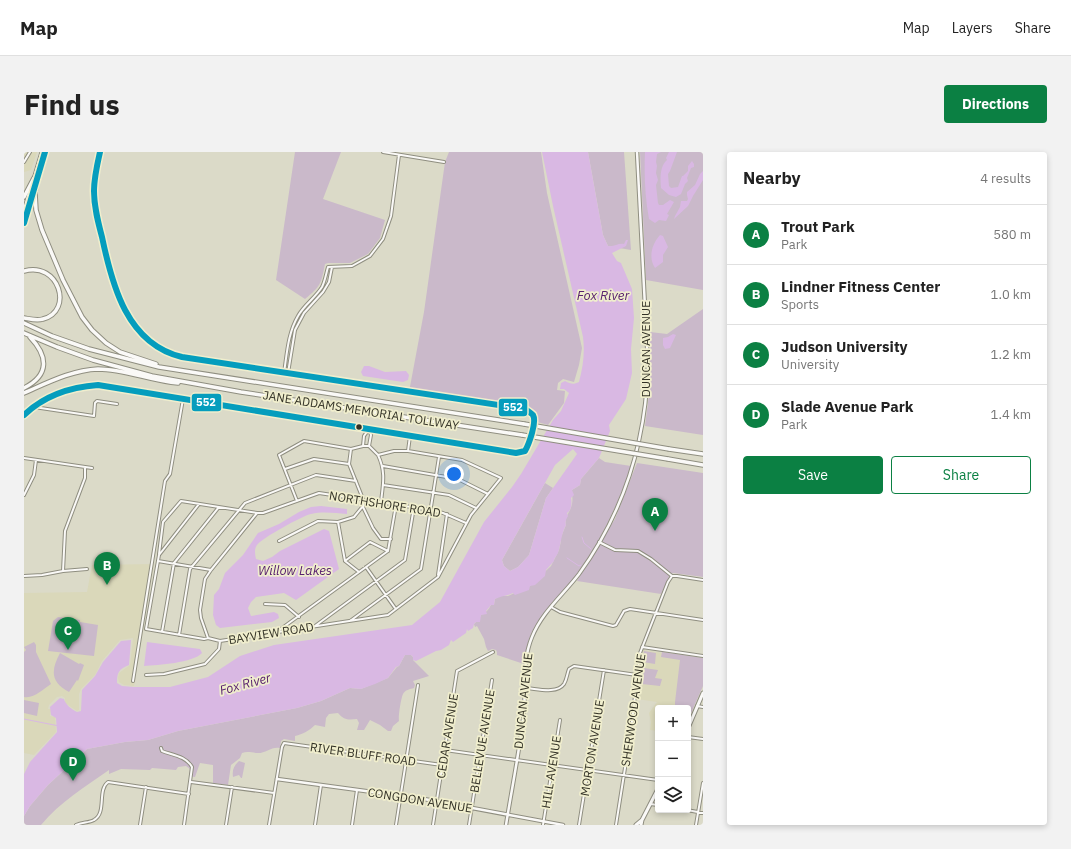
<!DOCTYPE html>
<html lang="en">
<head>
<meta charset="utf-8">
<style>
	:root { --surface:#fff; --page:#f2f2f2; --text:#222; --muted:#767676; --line:#e0e0e0; --accent:#0b8043 }
	body { margin:0; font-family:"IBM Plex Sans",sans-serif; background:var(--page); color:var(--text) }
	.controls { position:absolute; right:12px; bottom:12px; display:grid; overflow:hidden; border-radius:4px; box-shadow:0 2px 6px #0003 }
	.controls button { width:36px; height:36px; display:grid; place-items:center; padding:0; border:0; border-bottom:1px solid var(--line); background:var(--surface); color:var(--text); font:20px sans-serif }
	.you { position:absolute; left:430px; top:322px; width:14px; height:14px; margin:-10px; border:3px solid #fff; border-radius:50%; background:#1a73e8; box-shadow:0 0 0 6px #1a73e833 }
	.badge { display:grid; place-items:center; width:26px; height:26px; border-radius:50%; background:var(--accent); color:#fff; font-size:13px; font-weight:700 }
	.pin { position:absolute; translate:-50% -33px; filter:drop-shadow(0 1px 2px #0008) }
	.pin::after { content:''; position:absolute; top:21px; width:14px; height:12px; background:inherit; clip-path:polygon(0 0,100% 0,50% 100%) }
	.list { margin:0; padding:0; list-style:none }
	h2 { display:flex; justify-content:space-between; align-items:center; height:52px; margin:0; padding:0 16px; font-size:17px }
	h2 small { font-size:13px; font-weight:400; color:var(--muted) }
	.list li { display:grid; grid-template-columns:26px 1fr auto; gap:12px; align-items:center; box-sizing:border-box; height:60px; padding:0 16px; border-top:1px solid var(--line) }
	.list b { display:block; font-size:15px; white-space:nowrap }
	.list p { margin:0; font-size:13px; white-space:nowrap; color:var(--muted) }
	.list em { font-size:13px; font-style:normal; color:var(--muted) }
	.actions { display:flex; gap:8px; padding:12px 16px }
	.actions a { flex:1; padding:9px 0; border:1px solid var(--accent); border-radius:4px; text-align:center; font-size:14px; color:var(--accent) }
	.actions .main { background:var(--accent); color:#fff }
	.icon { flex:none; width:22px; height:22px; fill:none; stroke:currentColor; stroke-width:2; stroke-linecap:round; stroke-linejoin:round }
	.map { position:relative; flex:none; width:679px; height:673px; overflow:hidden; border-radius:4px }
	header { display:flex; align-items:center; gap:24px; box-sizing:border-box; height:56px; padding:0 20px; background:var(--surface); border-bottom:1px solid var(--line) }
	header strong { font-size:19px }
	nav { display:flex; gap:22px; margin-inline-start:auto; font-size:14px }
	.intro { display:flex; align-items:center; justify-content:space-between; box-sizing:border-box; height:96px; padding:0 24px }
	h1 { margin:0; font-size:28px }
	.button { padding:10px 18px; border-radius:4px; background:var(--accent); color:#fff; font-size:14px; font-weight:700 }
	main { display:flex; gap:24px; padding:0 24px }
	aside { flex:1; background:var(--surface); border-radius:4px; box-shadow:0 2px 6px #0003 }
	.map>svg:first-child { display:block }
	.built { fill:#dad8ba }
	.green { fill:#cab9ca }
	.water { fill:#d9b8e3; fill-rule:evenodd }
	.lines { fill:none; stroke-linecap:round; stroke-linejoin:round }
	.stream { stroke:#d9b8e3; stroke-width:1 }
	.street-casing { stroke:#8f8e80; stroke-width:4 }
	.secondary-casing { stroke:#8f8e80; stroke-width:4.5 }
	.primary-casing { stroke:#8f8e80; stroke-width:5 }
	.highway-casing { stroke:#8f8e80; stroke-width:5.5 }
	.street { stroke:#faf9f7; stroke-width:2 }
	.secondary { stroke:#faf9f7; stroke-width:2.5 }
	.primary { stroke:#faf9f7; stroke-width:3 }
	.highway { stroke:#faf9f7; stroke-width:3.5 }
	.highway-bridge-casing { stroke:#8f8e80; stroke-width:5.5; stroke-linecap:butt }
	.highway-bridge { stroke:#faf9f7; stroke-width:3.5 }
	.bus-1-casing { stroke:#f0eecd; stroke-width:9 }
	.bus-1 { stroke:#059dbd; stroke-width:6 }
	.bus-dot { fill:#333226; stroke:#f0eecd; stroke-width:1.5 }
	.labels { text-anchor:middle; dominant-baseline:central; stroke-width:3.5; stroke-linejoin:round; paint-order:stroke }
	.street-label { font-size:12px; fill:#333226; stroke:#f0eecd }
	.water-label { font-size:13px; font-style:italic; fill:#58206e; stroke:#f0eecd }
	.line-badge { stroke:#f0eecd; stroke-width:1.5 }
	.badge-label { font-size:11px; text-anchor:middle; font-weight:bold; fill:#fff }
</style>
</head>
<body>
<header>
<strong>Map</strong>
<nav><a>Map</a><a>Layers</a><a>Share</a></nav>
</header>
<div class="intro"><h1>Find us</h1><a class="button">Directions</a></div>
<main>
<div class="map">
<svg width="679" height="673" viewBox="0 0 679 673">
	<rect width="100%" height="100%" fill="#dbdac8"/>
	<path class="built" d="M0 0H13L7 18 0 20Z
		M130 412 110 534 100 533 95 530 94 526 95 521 106 513 109 486 96 488 78 509 71 523 57 537 55 542V558L53 559 41 551V546L38 544 33 545 25 553 24 557H27L26 564 31 565 32 580 10 603 0 601V441L63 440 68 413Z
		M619 498 679 507 664 556H634V579L626 578 627 570 625 561 633 550 613 547Z"/>
	<path class="green" d="M271 0H317L299 47 361 68 356 86 344 102 326 111H304L301 112C297 132 297 134 281 147L252 128Z
		M425 0H517L523 41 558 196 555 213 550 230 539 227 534 231 533 238 541 239 540 251 524 273 510 269 501 257 385 240 400 160 421 10Z
		M564 0H600L607 98 584 94 579 83Z
		M616 0H679V138L622 128Z
		M679 157V283L621 274 626 235V180L643 182Z
		M575 306 581 310 607 314C595 350 580 382 559 414 543 437 519 456 507 482 503 492 501 502 500 512L473 503V500L472 498 468 497 464 499 462 495 460 487 453 474 451 475 450 472 455 467 457 463C462 461 465 457 467 453H470L471 447 476 444H484L506 434 527 414 535 398 537 389V385L542 373C540 365 547 359 548 352 549 348 548 342 548 338L556 333 557 327Z
		M613 311 679 321V425L649 421 645 425 637 442 553 429 591 367Z
		M521 331 529 336 522 346 505 403 494 415 486 419 480 414 478 408Z
		M34 465 56 468V470L74 473 70 504 24 499 29 469Z
		M10 490 12 493V500L27 532C19 537 10 547 0 545V500L2 498 0 495Z
		M620 499 632 501 631 512 619 510Z
		M638 500 679 506V534L664 568V556H651V550L656 508 637 505Z
		M36 501 55 512 56 511 60 513 54 529 53 528 45 540C26 530 27 518 36 501Z
		M381 503H387L389 505V508L405 524 389 529 391 533 390 536C386 537 381 538 379 542 377 546 374 565 375 569L369 574 367 579H364L356 573 346 568 340 578H333L335 571 333 567C324 568 320 568 314 561L305 562 302 566 301 575 291 573C285 579 279 582 271 584V589L260 587 257 589 256 596C248 594 242 601 234 601 228 601 224 599 218 601L216 606 207 613 204 633 189 631V613L176 611 171 625 165 624 166 617 162 614 154 615 152 618 128 616 126 618 97 617 85 622V618C61 635 36 650 17 673H0V664L6 654 24 633 63 597 101 590 124 588 154 579 273 556 297 549 326 536 337 537 364 526 373 515 375 514Z
		M620 516 634 518 631 526 638 527 636 534 618 532Z
		M0 548 15 551 13 564 0 561Z
		M215 609 221 611 218 626H217L215 623 209 625C208 617 210 614 215 609Z"/>
	<path class="water" d="M518 0H564L579 83 584 94C590 95 594 91 600 92L602 88H604L602 94 588 101 593 109 597 111 608 137 610 166 607 197 608 221 602 247 585 273 586 279 575 306 557 327 556 333 548 338 550 343 547 346C548 350 548 358 543 361L544 364C542 367 541 370 542 373 537 382 537 392 534 401 532 405 530 406 530 409L522 418 521 424 511 433 506 434 505 438 491 443 489 441C483 444 477 444 471 447L470 453H467L462 459 463 462 457 463 456 470H452L450 472 449 476 444 479 443 477 442 481 429 490 427 488 425 493 417 498 412 499 392 509 389 508V505L387 503H381L375 514 372 515 364 526 351 532 337 537 326 536 297 549 273 556 154 579 124 588 101 590 63 597 24 633 6 654 0 664V622L6 610 33 580 32 566 27 563 26 555 36 546 40 547C41 552 48 558 53 560L57 559 58 538 71 524 79 510 97 489 107 488 105 513C95 517 93 520 93 531L98 534 110 535H146L184 525 216 504 250 493 388 473 416 450 460 370 488 335 497 322 529 268 537 259 545 241 540 237H536L537 231 541 229C547 232 549 233 555 230 559 215 561 201 559 185L529 54ZM549 297 553 302 522 346 505 403 494 415 486 419 480 414 478 408 531 313Z
		M621 0H637L633 2 632 10 633 14 632 21 634 28 632 33 634 51 635 53H639L646 48 650 50 643 62 645 63 642 69 635 68 631 71 625 67C621 46 620 22 621 0Z
		M645 0H653L646 19 644 22 645 34 647 36 654 35 658 24H659L664 19V14L668 9 670 12V15L667 16 663 26 664 29 661 32 657 42 652 45 645 43 637 36C636 26 636 14 643 8L642 6Z
		M679 19V28L669 44 664 54 650 67 651 64 656 55 657 49H663L664 47 663 43V40L671 33 676 22Z
		M636 83 639 84 644 95 639 103V110L631 116C624 105 628 92 636 83Z
		M649 182 652 183 646 196 641 197 639 193V186L644 185Z
		M340 214H345L361 220 382 219 385 223 384 228 379 230 339 224 337 220Z
		M297 354 323 357V362C311 361 299 359 287 362 278 364 238 386 233 393 230 397 231 402 232 407L239 409 248 405 256 399 300 377 305 379 315 417 272 448 260 441 232 445 227 450 224 456 227 464 250 460 254 462 255 466 248 470 196 476 192 473 189 463 190 443 195 437 201 421 219 403 234 381 255 372 275 360 287 355Z
		M123 490 176 497 178 501C169 511 134 513 120 514Z"/>
	<g class="lines">
		<path class="stream" d="M558 385 560 391 567 397
			M543 406 555 414 557 413
			M0 567 35 574"/>
		<defs>
			<path id="street" d="M359 0 420 10
				M0 10 6 0
				M260 221C263 201 264 181 274 164 280 153 291 146 298 135 301 129 302 122 304 115L328 114 346 104 359 87 367 64 375 3
				M264 221 271 178 280 161 299 140 305 130 308 115
				M10 255 70 264 71 251 73 249 93 252
				M0 263C19 243 47 234 74 233L492 301 501 299 506 290 510 266 508 262 501 257 158 205C145 202 134 198 125 189 96 164 84 118 77 82 74 68 70 54 70 39 70 26 73 13 76 0
				M345 277 347 283 345 294
				M339 294 340 284 345 277
				M384 299 386 284
				M354 303C362 320 359 332 357 350
				M0 306 68 316
				M359 314 434 327 464 342
				M261 317 290 307 325 312
				M359 333 425 343 452 356
				M0 343 10 323 12 308
				M175 352 135 403 122 477 180 487 184 486 196 489 364 463 414 425 447 363 477 326 438 308 384 299H370L354 303 345 294H339L327 297 280 289 255 303 273 349
				M339 355 349 376 357 387H367
				M314 370 321 409 335 420
				M255 389 294 369 314 370 330 365 339 354V347L325 312 327 297
				M575 390 591 398 614 399 627 407 648 424H653L679 428
				M135 402 139 370 157 349 233 361H239L295 341 407 358 419 361 442 371
				M134 409 187 418
				M321 409 346 390 364 399
				M342 415 371 456
				M39 419 41 379 61 326V315
				M414 423 423 362
				M0 424 18 423 39 419 63 417
				M241 452 261 453 275 465
				M527 455 536 460 589 474 592 473 600 459 606 457 679 468
				M326 469 397 417 415 305
				M291 474 381 408 390 355
				M254 479 364 399 372 353
				M138 480 150 411 195 355
				M155 483 166 417 221 351 292 323 332 329
				M184 486 177 466 176 458 181 427 187 418 233 361
				M618 495 679 504
				M122 523 140 522 181 512 195 497 196 489
				M109 529 141 329 146 322 159 247
				M500 536C511 536 532 543 540 532 543 527 543 522 545 517L550 514 613 523
				M673 554 679 555
				M664 585 679 587
				M137 596 138 599C148 603 162 604 168 615L160 673
				M421 598 634 628
				M167 630 250 641
				M626 652 634 653
				M663 658 679 661
				M52 673C58 670 65 671 70 668 83 661 73 638 84 630L165 642
				M116 673 122 635
				M202 673 208 635
				M245 673 258 595 260 591 418 613
				M291 673 297 633
				M328 673 333 638
				M372 673 394 533
				M409 673 433 519 469 500
				M445 673 468 528
				M519 673 536 568
				M555 673 580 518
				M592 673 607 578 616 501 644 430 648 424
				M672 673 679 631"/>
			<path id="secondary" d="M253 627 400 647 539 673
				M482 673C488 635 496 597 500 559 502 534 498 509 508 485 518 460 539 443 555 422 600 360 622 288 624 213L613 0"/>
			<path id="primary" d="M10 27 18 0
				M13 29 21 0
				M0 59 8 32
				M0 71 10 36
				M664 576 679 541
				M612 673 618 668
				M617 673 618 668 634 637"/>
			<path id="highway" d="M13 28 11 41 12 58 18 78 39 128 58 165 68 178 82 191 96 200 132 212
				M0 45 10 26
				M0 119C35 109 50 159 19 167 13 169 6 167 0 166
				M0 171 28 184 65 197 135 215 500 272
				M0 181 33 195 69 208 128 224 217 240 498 283
				M0 236C26 223 24 204 6 185
				M0 241C23 231 48 218 74 217 101 217 127 229 154 231
				M645 297 679 302
				M644 307 679 313"/>
		</defs>
		<use href="#street" class="street-casing"/>
		<use href="#secondary" class="secondary-casing"/>
		<use href="#primary" class="primary-casing"/>
		<use href="#highway" class="highway-casing"/>
		<use href="#street" class="street"/>
		<use href="#secondary" class="secondary"/>
		<use href="#primary" class="primary"/>
		<use href="#highway" class="highway"/>
		<defs>
			<path id="highway-bridge" d="M500 272 645 297
				M498 283 644 307"/>
		</defs>
		<use href="#highway-bridge" class="highway-bridge-casing"/>
		<use href="#highway-bridge" class="highway-bridge"/>
		<defs>
			<path id="bus-1" d="M0 71 21 0
				M0 263C21 243 46 235 74 233L492 301 501 299C505 292 513 270 509 263 507 261 504 259 501 257L158 205C103 192 88 133 78 85 74 70 70 55 70 39 70 26 73 13 76 0"/>
		</defs>
		<use href="#bus-1" class="bus-1-casing"/>
		<use href="#bus-1" class="bus-1"/>
	</g>
	<circle class="bus-dot" cx="335" cy="275" r="3.5"/>
	<g class="labels">
		<g class="street-label">
			<text transform="translate(621 197) rotate(-90)">DUNCAN AVENUE</text>
			<text transform="translate(337 258) rotate(9)">JANE ADDAMS MEMORIAL TOLLWAY</text>
			<text transform="translate(361 352) rotate(9)">NORTHSHORE ROAD</text>
			<text transform="translate(247 481) rotate(-9)">BAYVIEW ROAD</text>
			<text transform="translate(499 549) rotate(-84)">DUNCAN AVENUE</text>
			<text transform="translate(609 558) rotate(-82)">SHERWOOD AVENUE</text>
			<text transform="translate(423 584) rotate(-81)">CEDAR AVENUE</text>
			<text transform="translate(458 589) rotate(-81)">BELLEVUE AVENUE</text>
			<text transform="translate(568 596) rotate(-81)">MORTON AVENUE</text>
			<text transform="translate(339 602) rotate(8)">RIVER BLUFF ROAD</text>
			<text transform="translate(527 620) rotate(-81)">HILL AVENUE</text>
			<text transform="translate(396 648) rotate(9)">CONGDON AVENUE</text>
		</g>
		<g class="water-label">
			<text x="579" y="143">Fox River</text>
			<text x="271" y="418">Willow Lakes</text>
			<text transform="translate(221 532) rotate(-15)">Fox River</text>
		</g>
	</g>
	<g class="line-badge">
		<rect x="167" y="241" width="31" height="19" rx="4" fill="#059dbd"/>
		<rect x="474" y="246" width="30" height="19" rx="4" fill="#059dbd"/>
	</g>
	<g class="badge-label">
		<text x="182" y="254">552</text>
		<text x="489" y="259">552</text>
	</g>
</svg>
<div class="controls">
<button>+</button>
<button>−</button>
<button><svg class="icon" aria-label="layers" viewBox="0 0 24 24"><path d="M12 4l9 5-9 5-9-5zM3 14l9 5 9-5"/></svg></button>
</div>
<div class="you"></div>
<div class="pin badge" style="left:631px;top:379px">A</div>
<div class="pin badge" style="left:83px;top:433px">B</div>
<div class="pin badge" style="left:44px;top:498px">C</div>
<div class="pin badge" style="left:49px;top:629px">D</div>
</div>
<aside>
<h2>Nearby<small>4 results</small></h2>
<ul class="list">
<li><span class="badge">A</span><div><b>Trout Park</b><p>Park</p></div><em>580 m</em></li>
<li><span class="badge">B</span><div><b>Lindner Fitness Center</b><p>Sports</p></div><em>1.0 km</em></li>
<li><span class="badge">C</span><div><b>Judson University</b><p>University</p></div><em>1.2 km</em></li>
<li><span class="badge">D</span><div><b>Slade Avenue Park</b><p>Park</p></div><em>1.4 km</em></li>
</ul>
<div class="actions"><a class="main">Save</a><a>Share</a></div>
</aside>
</main>
</body>
</html>
